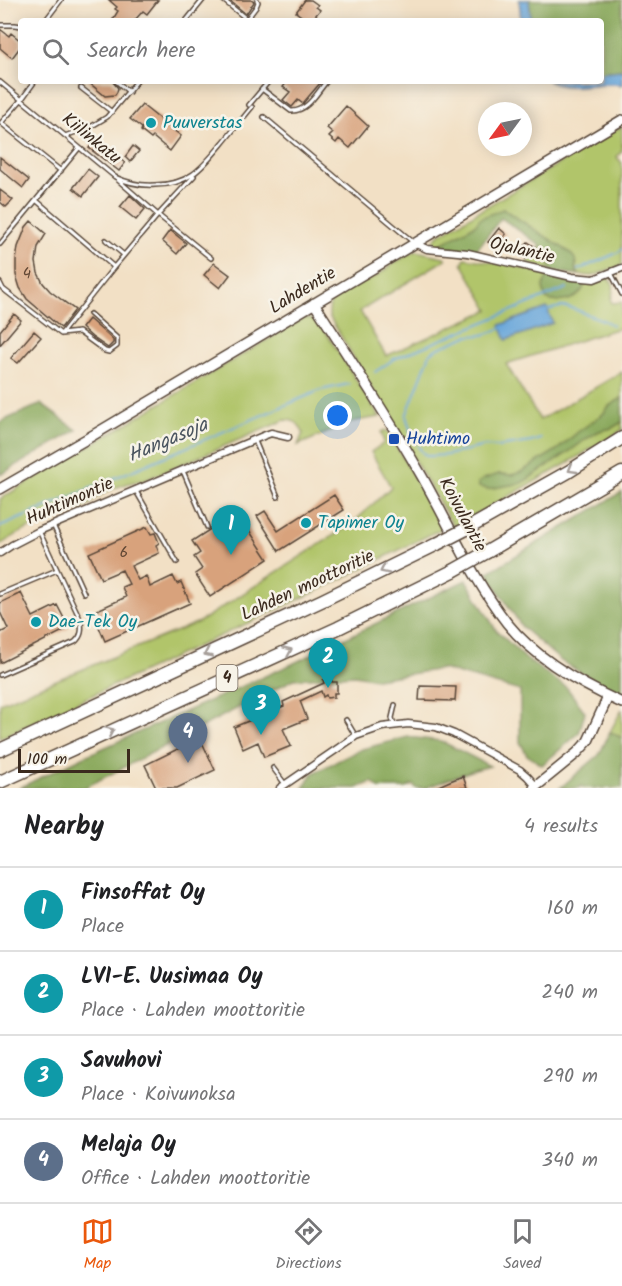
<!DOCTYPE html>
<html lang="en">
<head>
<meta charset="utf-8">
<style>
	:root { --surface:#fff; --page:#f6f6f6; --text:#202124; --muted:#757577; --line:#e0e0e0; --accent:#ea580c }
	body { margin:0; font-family:Kalam,sans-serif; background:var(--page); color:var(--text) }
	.compass { position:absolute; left:478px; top:102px; width:54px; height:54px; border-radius:50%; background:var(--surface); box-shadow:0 3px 15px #0003; rotate:237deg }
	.scale { position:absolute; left:18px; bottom:15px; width:112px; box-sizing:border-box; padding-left:6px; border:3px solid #3b2a1e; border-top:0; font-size:16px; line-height:21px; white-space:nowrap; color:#3b2a1e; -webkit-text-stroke:4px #f7f3e8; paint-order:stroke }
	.you { position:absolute; left:338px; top:416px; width:21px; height:21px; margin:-15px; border:4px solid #fff; border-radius:50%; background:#1a73e8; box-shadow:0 0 0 9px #1a73e833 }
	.badge { display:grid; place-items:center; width:39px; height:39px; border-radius:50%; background:var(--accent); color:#fff; font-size:20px; font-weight:700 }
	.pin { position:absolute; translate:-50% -50px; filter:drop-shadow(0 2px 3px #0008) }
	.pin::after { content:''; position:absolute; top:32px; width:21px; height:18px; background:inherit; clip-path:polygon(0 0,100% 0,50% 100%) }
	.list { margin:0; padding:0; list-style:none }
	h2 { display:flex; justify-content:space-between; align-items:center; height:78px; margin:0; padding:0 24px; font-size:26px }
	h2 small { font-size:20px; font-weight:400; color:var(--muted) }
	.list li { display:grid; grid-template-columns:39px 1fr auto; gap:18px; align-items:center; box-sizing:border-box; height:84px; padding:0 24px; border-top:2px solid var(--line) }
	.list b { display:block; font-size:22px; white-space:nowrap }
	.list p { margin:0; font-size:20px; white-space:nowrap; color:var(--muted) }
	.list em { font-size:20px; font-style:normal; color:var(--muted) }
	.icon { flex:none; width:33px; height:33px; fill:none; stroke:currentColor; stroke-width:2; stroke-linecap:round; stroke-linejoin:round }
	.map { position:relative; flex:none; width:622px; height:788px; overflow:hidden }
	.search { position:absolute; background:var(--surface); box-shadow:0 3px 15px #0003; left:18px; right:18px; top:18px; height:66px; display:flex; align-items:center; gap:15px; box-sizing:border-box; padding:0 21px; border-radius:6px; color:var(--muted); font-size:22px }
	.sheet { height:414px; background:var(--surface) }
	nav { display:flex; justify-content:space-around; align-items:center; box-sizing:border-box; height:84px; border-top:2px solid var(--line); background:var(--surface); font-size:16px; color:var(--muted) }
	nav a { display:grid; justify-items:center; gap:3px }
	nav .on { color:var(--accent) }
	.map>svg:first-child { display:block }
	.green { fill:#b1c56a; stroke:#767844; stroke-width:1.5 }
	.forest { fill:#8caa5e; stroke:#646a3e; stroke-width:1.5 }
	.water { fill:#68a6da; stroke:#52687c; stroke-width:1.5 }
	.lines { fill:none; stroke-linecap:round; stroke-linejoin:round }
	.stream { stroke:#68a6da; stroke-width:2 }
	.building { fill:#d8a27b }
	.lane-casing { stroke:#564537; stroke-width:6 }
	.street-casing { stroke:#564537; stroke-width:9 }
	.secondary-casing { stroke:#564537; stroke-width:12 }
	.highway-casing { stroke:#564537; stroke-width:15 }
	.lane { stroke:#fff; stroke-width:3 }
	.street { stroke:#fff; stroke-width:6 }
	.secondary { stroke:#fff; stroke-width:9 }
	.highway { stroke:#fff; stroke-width:12 }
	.highway-bridge-casing { stroke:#564537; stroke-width:15; stroke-linecap:butt }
	.highway-bridge { stroke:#fff; stroke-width:12 }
	.oneway { stroke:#a79f9a }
	.culture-dot { fill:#0f9aa8; stroke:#f7f3e8; stroke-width:2 }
	.transit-dot { fill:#1a4fb4; stroke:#f7f3e8; stroke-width:2 }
	.labels { text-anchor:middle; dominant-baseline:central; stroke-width:5; stroke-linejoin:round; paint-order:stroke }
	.number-label { font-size:15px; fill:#624835 }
	.shield { fill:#f7f3e8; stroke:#73665b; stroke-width:1.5 }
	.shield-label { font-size:16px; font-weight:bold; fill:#3b2a1e }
	.culture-label { font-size:18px; fill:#0d838f; stroke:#f7f3e8; text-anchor:start }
	.street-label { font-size:18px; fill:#3b2a1e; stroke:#f7f3e8 }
	.transit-label { font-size:18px; fill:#164399; stroke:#f7f3e8; text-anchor:start }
	.water-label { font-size:20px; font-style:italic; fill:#4b5560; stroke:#f7f3e8 }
</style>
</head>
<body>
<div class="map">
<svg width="622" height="788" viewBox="0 0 622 788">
	<rect width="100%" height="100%" fill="#f7f3e8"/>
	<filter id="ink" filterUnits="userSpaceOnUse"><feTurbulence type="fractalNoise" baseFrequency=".0167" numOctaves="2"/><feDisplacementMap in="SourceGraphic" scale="12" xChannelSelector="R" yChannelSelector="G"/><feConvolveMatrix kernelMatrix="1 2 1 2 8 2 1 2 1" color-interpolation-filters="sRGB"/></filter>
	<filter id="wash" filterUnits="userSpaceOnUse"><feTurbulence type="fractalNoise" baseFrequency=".008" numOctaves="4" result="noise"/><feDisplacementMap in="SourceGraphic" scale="24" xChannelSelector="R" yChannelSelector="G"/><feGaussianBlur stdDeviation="1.35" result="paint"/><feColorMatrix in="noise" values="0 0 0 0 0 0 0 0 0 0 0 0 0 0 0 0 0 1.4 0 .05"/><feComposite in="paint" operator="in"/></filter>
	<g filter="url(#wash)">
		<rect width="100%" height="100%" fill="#f2e0c5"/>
		<path class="green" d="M622 126V151L617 157 622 163V265L593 276 579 275 575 269 577 263 503 209 436 247C433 243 433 240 437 236Z
			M541 246 552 271 527 263Z
			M416 251 444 257 446 259 360 311 386 356 489 310 462 263 465 258 510 265 549 275 544 283 562 301C575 297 581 296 585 282L602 280 607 278C618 284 612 291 611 301L612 303 622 302 621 330 619 328 506 364 540 420 622 372V398L609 406 603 414 578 432 557 450 521 473 512 475 499 474 488 489 566 454 586 439 599 431 612 428 622 422V430L566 464 454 527 329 316C329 309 329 303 334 298 345 288 363 283 376 276 391 267 398 258 416 251Z
			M304 318 315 320 325 331 380 417 355 421 298 445 303 433C299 423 295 420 285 420L145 480C128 482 101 491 90 504 60 516 27 526 0 545V499Z
			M385 430 388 432 443 528 317 591 0 738V703L199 622 353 523 391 487 371 452 384 443 381 432Z
			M622 709V738L610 732Z"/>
		<path class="forest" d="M529 0H622V70L601 72V21H531Z
			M503 209 568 251C574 257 578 260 575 269L579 275 552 271 541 246 501 218 475 252 436 247 475 225 480 218Z
			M549 275 585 282C584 285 584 289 581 292 574 301 556 304 546 299 542 287 542 286 549 275Z
			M622 398V422L612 428 599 431 586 439 566 454 522 483 488 489 479 487 478 483 484 479 499 474 512 475 521 472 557 450 578 432 603 414 609 406Z
			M41 404 77 430 0 475V422Z
			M622 492V695L612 691 561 661 522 627 487 573Z
			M466 580 496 630 526 659 567 688 585 712 579 733 542 765 527 755 520 742V691L442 669 376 679 355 675 294 679 84 788H19L83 757 292 664Z
			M610 732 622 738V788H585L581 786 579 788H560L599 755Z
			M408 737 441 741 490 766 471 771 425 788H416L413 785 406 788H379L372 782 357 788H303L313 773 362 749Z"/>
		<path class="water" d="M519 0H529L531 21H521Z
			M622 70V85C598 80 571 93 548 81H601V72Z
			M547 308 553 323 506 340 500 325Z"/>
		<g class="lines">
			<path class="stream" d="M578 270 617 253 622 249
				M546 311C566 303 571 308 589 315 598 318 605 320 612 325
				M375 372 394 359 567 288
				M412 436 406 416 430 354 436 349 468 336 483 335 502 328
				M418 446 422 452 427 456H432L447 455 485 446 498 447 531 442 541 439
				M0 527 321 390 349 384"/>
		</g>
		<g id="blocks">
			<path class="building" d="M109 0H158L147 14 143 11 134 21H112L118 11 115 9 117 7Z
				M229 0H251L254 2 246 14Z
				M305 0H311L318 5 316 7 320 10 311 21H308L296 12Z
				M0 29 9 36 11 33 21 41V46L12 58 0 48Z
				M87 81H112L118 88 117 92 115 95 105 96Z
				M288 81H321V82L304 102 303 104 298 100 292 107 283 100 290 92 283 87Z
				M142 105 181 136 170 151 153 137 151 139 141 131 142 128 130 119Z
				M346 106 368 126 350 148 339 139 336 143 329 137 333 133 327 128Z
				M96 139 125 163 119 171 89 148Z
				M133 146 139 151 130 162 125 157Z
				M0 157 29 180 23 188 0 169Z
				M88 169 98 177 83 196 73 188Z
				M0 190 13 200 6 207 0 202Z
				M130 195 145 209 136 220 120 207Z
				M31 221 46 234 38 247 36 262 38 273 43 283 50 291 75 310 61 328 27 299 20 288 16 275V261L18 247 26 227Z
				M499 228 506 234 496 248 488 242Z
				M170 230 186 243 177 254 162 241Z
				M528 242 535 247 526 259 519 253Z
				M214 263 230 275 220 288 204 275Z
				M14 314 21 320 0 345V331Z
				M89 319 113 340V343L108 348 92 337 82 328Z
				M34 331 41 337 18 363 11 358Z
				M334 495 344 510 279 551 257 516 265 511 278 531Z
				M237 512 268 559 210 597 195 574 202 569 194 557 200 553 192 541Z
				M147 527 151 534 155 533 159 543 156 545 159 553 131 566 138 580 146 576 150 587 173 576 177 584 181 582 190 603 105 641 96 620 99 619 95 611 126 597 122 587 129 584 122 570 101 579 89 553Z
				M21 593 33 617 57 605 69 628 0 663V633L8 629 0 612V603Z
				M331 678 332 682H337V693H334V697L327 698 326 695 323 697 321 691 300 701 307 719 283 729 291 746 264 757 258 742 243 749 234 727 284 706 283 702 324 683 323 680Z
				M420 686 456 687 455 701 419 700Z
				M200 738 215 770 177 788H156L145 765Z
				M463 776 467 788H434L450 781Z"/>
		</g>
	</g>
	<g filter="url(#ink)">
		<use href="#blocks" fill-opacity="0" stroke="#564537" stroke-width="1.5"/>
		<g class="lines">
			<defs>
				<path id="lane" d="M223 0 249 21
					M247 19 256 7 258 2 257 0
					M45 21 61 0
					M186 21 203 0
					M0 25H15L21 26
					M116 81 129 92
					M0 82 115 177C128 183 140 186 155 185 189 185 202 168 222 144 232 132 242 119 252 107
					M81 88 112 112
					M262 89 291 111C307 112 317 93 326 82L325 81
					M249 105 269 81
					M264 117 413 242
					M1 123 61 171
					M1 123 22 99 35 81
					M65 136 92 126 107 117 137 81
					M118 180 158 215 211 258
					M37 201 114 267
					M106 240 124 255
					M0 244 79 148
					M611 273 622 294
					M0 283 3 289 61 334
					M90 314 117 338V346L109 352 105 351 79 332 61 334 114 267 158 215 194 176
					M255 441 278 497
					M183 471 207 527
					M136 491 177 562
					M53 525 84 593
					M0 594 57 570
					M0 675 75 642C82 636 82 630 81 621L40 533
					M346 720 355 735
					M394 725 392 718 395 705
					M273 768 285 784"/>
				<path id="street" d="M414 243 427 249 468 253 572 277 594 279 622 268
					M0 553 12 545 39 531 263 436 271 433 288 437
					M280 788 356 736 382 727 408 724 436 727 454 734 520 770 527 776 536 786"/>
				<path id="secondary" d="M314 303C350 359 387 415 420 473 449 523 471 577 507 623 536 659 580 684 622 703
					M0 489 90 437 622 120
					M534 788 577 753 588 741 608 697"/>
				<path id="highway" d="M472 526 568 472 622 438
					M487 552 622 473
					M0 750 323 600 437 544
					M0 782 338 628 453 571"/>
			</defs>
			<use href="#lane" class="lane-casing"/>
			<use href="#street" class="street-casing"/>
			<use href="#secondary" class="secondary-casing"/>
			<use href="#highway" class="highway-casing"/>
			<use href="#lane" class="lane"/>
			<use href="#street" class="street"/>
			<use href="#secondary" class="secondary"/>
			<use href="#highway" class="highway"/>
			<defs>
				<path id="highway-bridge" d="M437 544 472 526
					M453 571 487 552"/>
			</defs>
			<use href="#highway-bridge" class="highway-bridge-casing"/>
			<use href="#highway-bridge" class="highway-bridge"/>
		</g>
		<defs><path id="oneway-chevron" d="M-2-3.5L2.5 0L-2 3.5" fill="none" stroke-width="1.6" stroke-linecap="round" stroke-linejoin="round" transform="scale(1.5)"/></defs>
		<g class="oneway">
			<use href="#oneway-chevron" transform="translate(572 469) rotate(149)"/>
			<use href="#oneway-chevron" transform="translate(384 570) rotate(154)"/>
			<use href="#oneway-chevron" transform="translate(288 651) rotate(-24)"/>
			<use href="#oneway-chevron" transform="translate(208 653) rotate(155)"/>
			<use href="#oneway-chevron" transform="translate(110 731) rotate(-24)"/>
		</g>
	</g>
	<g class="culture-dot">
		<circle cx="151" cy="123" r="6"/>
		<circle cx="306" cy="523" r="6"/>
		<circle cx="36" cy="622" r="6"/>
	</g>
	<rect class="transit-dot" x="388" y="433" width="12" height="12" rx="3"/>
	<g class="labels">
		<g class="number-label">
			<text x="27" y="274">4</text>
			<text x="124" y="553">6</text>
		</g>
		<rect class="shield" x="216.5" y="665" width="21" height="26" rx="4.5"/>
		<g class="shield-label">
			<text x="227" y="678">4</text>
		</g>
		<g class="culture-label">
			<text x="163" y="123">Puuverstas</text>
			<text x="318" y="523">Tapimer Oy</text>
			<text x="48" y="622">Dae-Tek Oy</text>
		</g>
		<g class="street-label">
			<text transform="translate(91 139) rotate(39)">Kiilinkatu</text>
			<text transform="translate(522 251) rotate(13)">Ojalantie</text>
			<text transform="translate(303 291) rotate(-31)">Lahdentie</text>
			<text transform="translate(70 502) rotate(-24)">Huhtimontie</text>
			<text transform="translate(462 515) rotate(62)">Koivulantie</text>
			<text transform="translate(308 586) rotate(-25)">Lahden moottoritie</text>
		</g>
		<g class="transit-label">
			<text x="406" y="439">Huhtimo</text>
		</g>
		<g class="water-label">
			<text transform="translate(168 441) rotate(-23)">Hangasoja</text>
		</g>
	</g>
</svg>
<svg class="compass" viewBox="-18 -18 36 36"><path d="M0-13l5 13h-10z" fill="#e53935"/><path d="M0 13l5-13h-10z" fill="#757577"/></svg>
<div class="scale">100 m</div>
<div class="you"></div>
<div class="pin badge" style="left:231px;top:555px;background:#0f9aa8">1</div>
<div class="pin badge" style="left:328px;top:688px;background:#0f9aa8">2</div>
<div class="pin badge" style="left:261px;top:735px;background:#0f9aa8">3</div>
<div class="pin badge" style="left:188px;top:763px;background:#5c6f8a">4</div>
<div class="search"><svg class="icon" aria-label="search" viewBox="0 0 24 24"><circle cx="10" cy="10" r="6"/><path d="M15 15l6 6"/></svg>Search here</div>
</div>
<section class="sheet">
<h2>Nearby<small>4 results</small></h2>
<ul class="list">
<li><span class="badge" style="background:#0f9aa8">1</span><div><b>Finsoffat Oy</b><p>Place</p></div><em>160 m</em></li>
<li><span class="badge" style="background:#0f9aa8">2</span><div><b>LVI-E. Uusimaa Oy</b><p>Place · Lahden moottoritie</p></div><em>240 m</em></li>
<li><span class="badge" style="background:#0f9aa8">3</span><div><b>Savuhovi</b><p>Place · Koivunoksa</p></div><em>290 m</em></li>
<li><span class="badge" style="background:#5c6f8a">4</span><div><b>Melaja Oy</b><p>Office · Lahden moottoritie</p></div><em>340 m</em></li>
</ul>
</section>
<nav>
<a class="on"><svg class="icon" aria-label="map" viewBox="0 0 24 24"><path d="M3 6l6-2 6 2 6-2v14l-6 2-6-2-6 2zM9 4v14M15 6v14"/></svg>Map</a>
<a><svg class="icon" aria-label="directions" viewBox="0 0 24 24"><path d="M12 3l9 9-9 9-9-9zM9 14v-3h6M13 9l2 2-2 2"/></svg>Directions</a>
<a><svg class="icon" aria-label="saved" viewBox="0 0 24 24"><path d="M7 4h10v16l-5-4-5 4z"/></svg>Saved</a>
</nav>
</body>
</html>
